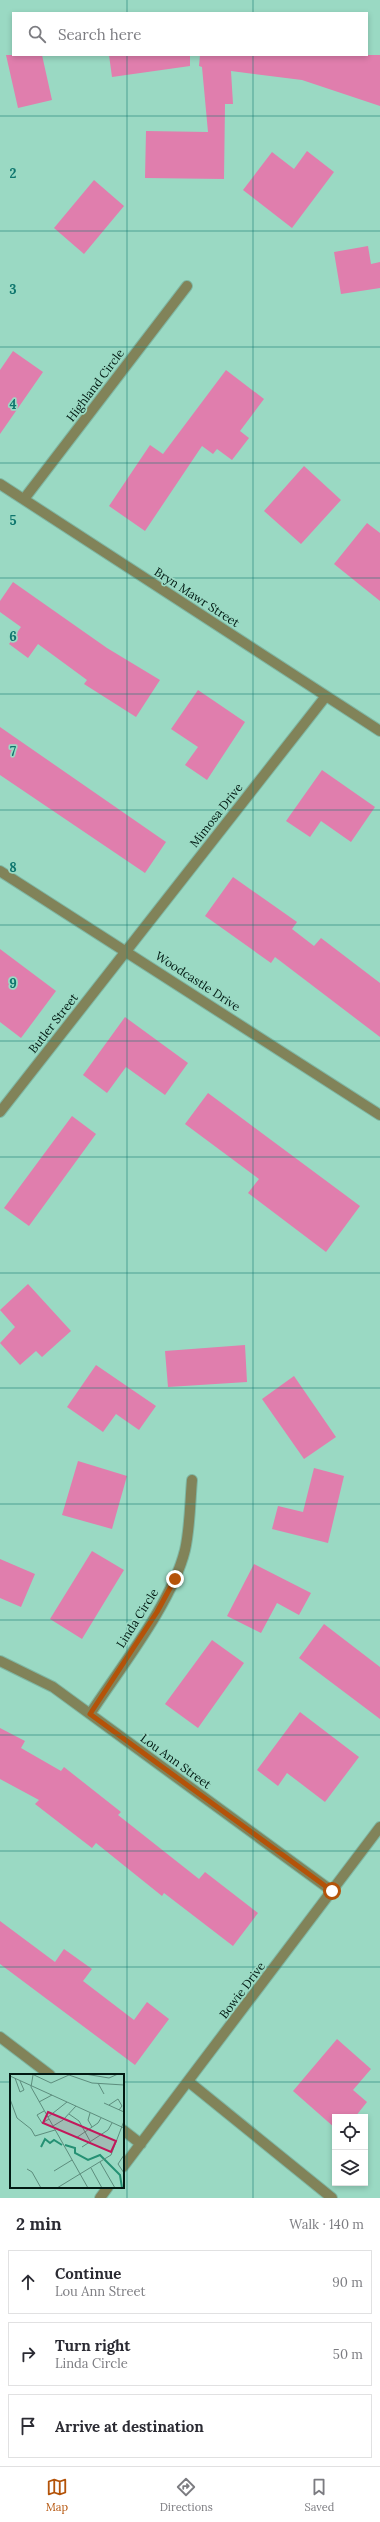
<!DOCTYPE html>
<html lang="en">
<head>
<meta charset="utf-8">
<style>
	:root { --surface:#fff; --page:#f2f2f3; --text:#2b2b33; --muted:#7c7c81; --line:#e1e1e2; --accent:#b45309 }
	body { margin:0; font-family:Lora,serif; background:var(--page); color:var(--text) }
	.controls { position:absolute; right:12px; bottom:12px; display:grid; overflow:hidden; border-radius:0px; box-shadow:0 2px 6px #0003 }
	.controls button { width:36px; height:36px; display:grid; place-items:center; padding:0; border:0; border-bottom:1px solid var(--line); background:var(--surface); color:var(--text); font:20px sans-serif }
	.stop { position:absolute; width:12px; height:12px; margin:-9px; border:3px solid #b45309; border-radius:50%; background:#fff }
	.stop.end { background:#b45309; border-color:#fff; box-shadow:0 1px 4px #0008 }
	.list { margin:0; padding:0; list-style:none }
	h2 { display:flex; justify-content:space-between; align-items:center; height:52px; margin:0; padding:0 16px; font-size:17px }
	h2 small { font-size:13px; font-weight:400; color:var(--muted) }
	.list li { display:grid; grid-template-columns:26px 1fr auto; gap:12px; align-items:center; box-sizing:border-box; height:64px; margin:0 8px 8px; padding:0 8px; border:1px solid var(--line); border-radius:0px }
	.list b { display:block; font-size:15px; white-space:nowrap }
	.list p { margin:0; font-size:13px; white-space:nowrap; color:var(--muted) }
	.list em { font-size:13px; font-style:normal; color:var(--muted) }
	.icon { flex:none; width:22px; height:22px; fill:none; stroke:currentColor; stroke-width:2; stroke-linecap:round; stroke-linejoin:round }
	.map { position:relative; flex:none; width:380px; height:2198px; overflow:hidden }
	.search { position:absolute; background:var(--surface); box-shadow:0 2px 6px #0003; left:12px; right:12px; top:12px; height:44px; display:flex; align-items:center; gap:10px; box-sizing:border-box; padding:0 14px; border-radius:0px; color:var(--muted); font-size:15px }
	.sheet { height:268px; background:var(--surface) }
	nav { display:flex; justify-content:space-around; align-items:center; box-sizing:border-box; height:56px; border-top:1px solid var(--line); background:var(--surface); font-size:11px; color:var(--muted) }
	nav a { display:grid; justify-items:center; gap:2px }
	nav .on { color:var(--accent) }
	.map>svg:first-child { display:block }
	.building { fill:#e07ead }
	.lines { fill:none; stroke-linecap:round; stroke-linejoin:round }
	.service-casing { stroke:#7fb7a3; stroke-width:12 }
	.minor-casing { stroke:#7fb7a3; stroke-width:12 }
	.service { stroke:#818359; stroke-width:10 }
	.minor { stroke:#818359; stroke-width:10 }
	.route { stroke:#b45309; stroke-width:5 }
	.grid { fill:none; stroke:#0f766e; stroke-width:1; stroke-opacity:0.55 }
	.labels { text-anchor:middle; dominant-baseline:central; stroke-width:3.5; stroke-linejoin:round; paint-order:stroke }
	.street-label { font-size:12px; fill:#021a13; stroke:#9ad9c3 }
	.inset-river { fill:none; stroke:#259174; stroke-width:2 }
	.inset-road { fill:none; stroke:#5d8d7d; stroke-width:1 }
	.view { fill:#c2185b; fill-opacity:0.15; stroke:#c2185b; stroke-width:2 }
	.inset-edge { fill:none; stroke:#021a13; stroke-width:2 }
	.grid-label { font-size:13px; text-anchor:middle; font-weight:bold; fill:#0f766e; stroke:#9ad9c3; stroke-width:3.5; stroke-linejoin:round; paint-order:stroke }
</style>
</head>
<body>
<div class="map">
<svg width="380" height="2198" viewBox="0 0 380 2198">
	<rect width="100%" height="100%" fill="#9ad9c3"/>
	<path class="building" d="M6 55H42L52 100 18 108Z
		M109 55H190V66L112 77Z
		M200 55H380V106L302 80 231 71 233 104H225L224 179 145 178 146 131 208 132 202 67 199 66Z
		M307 151 334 172 292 228 243 190 272 152 294 169Z
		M94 180 124 206 84 254 54 228Z
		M368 246 371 264 380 262V288L341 294 334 252Z
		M13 351 43 372 0 434V370Z
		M226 370 264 399 240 431 249 438 232 460 217 449 213 454 202 446 145 531 109 506 150 445 163 454Z
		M304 466 341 500 301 544 264 511Z
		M367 523 380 533V601L334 564Z
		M13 582 107 648 160 680 136 717 84 684 87 680 38 644 28 658 9 644 21 627 0 612V601Z
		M198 690 245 722 207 780 185 765 198 747 171 729Z
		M0 727 166 842 145 873 0 775Z
		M322 770 375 807 351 842 321 821 310 837 286 821Z
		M233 877 297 922 292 929 314 946 321 938 380 983V1037L275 957 271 963 205 916Z
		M0 949 56 991 21 1038 0 1022Z
		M125 1017 188 1063 165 1095 126 1067 107 1093 83 1075Z
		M208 1093 360 1206 326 1252 248 1193 259 1179 185 1124Z
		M72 1116 96 1134 29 1226 4 1208Z
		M28 1284 71 1331 42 1357 36 1351 20 1365 0 1343 15 1327 0 1310Z
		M245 1345 247 1382 168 1387 165 1351Z
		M96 1365 156 1406 139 1430 116 1414 103 1432 67 1407Z
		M294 1376 336 1437 304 1459 262 1399Z
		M78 1461 127 1476 112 1529 62 1515Z
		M314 1468 344 1476 328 1543 272 1529 278 1506 303 1512Z
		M92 1551 124 1570 82 1639 50 1619Z
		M0 1559 35 1574 21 1607 0 1598Z
		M254 1564 311 1593 299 1615 277 1603 261 1633 227 1616Z
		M324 1624 380 1667V1719L299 1658Z
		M212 1640 244 1663 198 1728 165 1704Z
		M300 1712 359 1757 325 1802 287 1773 278 1786 257 1770Z
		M0 1728 25 1741 21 1748 61 1771 64 1767 121 1812 118 1815 199 1879 205 1872 258 1913 233 1946 164 1893 162 1896 96 1843 92 1848 35 1804 39 1800 0 1779Z
		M0 1921 55 1962 64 1949 92 1969 83 1981 134 2020 147 2002 169 2019 135 2065 0 1964Z
		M337 2039 371 2069 353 2090 367 2102 355 2117H335V2128L293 2091Z"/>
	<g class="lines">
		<defs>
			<path id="service" d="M189 2082 332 2198"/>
			<path id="minor" d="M0 484 380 731
				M24 499 187 286
				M0 871 380 1115
				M0 1112 326 696
				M0 1661 53 1687 332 1891
				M90 1714C120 1668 172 1603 185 1550 190 1528 190 1503 192 1480
				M0 2037 50 2075
				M123 2130 141 2144
				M123 2167 380 1827
				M100 2198 108 2187"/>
		</defs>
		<use href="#service" class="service-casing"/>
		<use href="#minor" class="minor-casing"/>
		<use href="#service" class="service"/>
		<use href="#minor" class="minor"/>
	</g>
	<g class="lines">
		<path class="route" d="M175 1579 157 1612 90 1714 332 1891"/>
	</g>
	<path class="grid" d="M127 0V13M253 0V13M127 55V2198M253 55V2198M0 116H380M0 231H380M0 347H380M0 463H380M0 578H380M0 694H380M0 810H380M0 925H380M0 1041H380M0 1157H380M0 1273H380M0 1388H380M0 1504H380M0 1620H380M0 1735H380M0 1851H380M0 1967H380M0 2082H11M123 2082H380"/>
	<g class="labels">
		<g class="street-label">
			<text transform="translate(95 385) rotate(-53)">Highland Circle</text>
			<text transform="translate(197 597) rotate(33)">Bryn Mawr Street</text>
			<text transform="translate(216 815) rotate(-52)">Mimosa Drive</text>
			<text transform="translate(198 981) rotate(33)">Woodcastle Drive</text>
			<text transform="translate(53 1023) rotate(-52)">Butler Street</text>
			<text transform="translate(137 1618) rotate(-58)">Linda Circle</text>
			<text transform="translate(176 1761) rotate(36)">Lou Ann Street</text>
			<text transform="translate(242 1990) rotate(-53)">Bowie Drive</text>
		</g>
	</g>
	<g transform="translate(10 2074)">
		<rect width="114" height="114" fill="#9ad9c3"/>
		<path class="inset-river" d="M55 71 65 74V79L78 86 90 81 110 101 112 114M31 73 35 65 40 69 44 66 52 71"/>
		<path class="inset-road" d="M22 0 41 9 59 1 82 9 114 11M75 0 99 4 108 0M23 1 21 13 78 114M0 2 114 54M5 4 10 18 14 16 10 7M88 9 94 20M0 25 7 44 21 55 25 62 45 56M29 28 42 21M94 29 114 38M99 31 108 25 112 32 109 36M34 37 27 41 32 49 39 45M80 39 78 46 82 53M59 40 69 47 80 67M38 43 57 28M43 52 53 46 66 32M66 64 88 49 91 44M72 73 98 56 102 49M114 81 108 90 114 99M90 88 105 114M81 94 92 114M17 95 22 98 31 114M44 97 62 86M47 114 101 81 114 47"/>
		<path class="view" d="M38 38 106 67 101 78 33 49Z"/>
		<rect width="114" height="114" class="inset-edge"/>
	</g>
	<g class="grid-label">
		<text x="13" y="178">2</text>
		<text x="13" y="294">3</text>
		<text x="13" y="409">4</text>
		<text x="13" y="525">5</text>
		<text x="13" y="641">6</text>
		<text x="13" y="756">7</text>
		<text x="13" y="872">8</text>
		<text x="13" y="988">9</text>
	</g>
</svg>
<div class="controls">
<button><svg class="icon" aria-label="locate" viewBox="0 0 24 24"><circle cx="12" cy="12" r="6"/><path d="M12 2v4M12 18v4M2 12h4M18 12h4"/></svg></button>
<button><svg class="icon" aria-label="layers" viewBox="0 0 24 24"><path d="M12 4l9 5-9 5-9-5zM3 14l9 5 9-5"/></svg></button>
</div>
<div class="stop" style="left:332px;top:1891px"></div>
<div class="stop end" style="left:175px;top:1579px"></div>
<div class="search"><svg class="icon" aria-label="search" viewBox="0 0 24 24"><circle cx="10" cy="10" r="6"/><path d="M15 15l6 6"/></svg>Search here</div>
</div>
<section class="sheet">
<h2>2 min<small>Walk · 140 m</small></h2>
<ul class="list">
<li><svg class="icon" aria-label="ahead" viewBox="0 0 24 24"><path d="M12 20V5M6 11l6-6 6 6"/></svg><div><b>Continue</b><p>Lou Ann Street</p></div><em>90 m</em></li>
<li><svg class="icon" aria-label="right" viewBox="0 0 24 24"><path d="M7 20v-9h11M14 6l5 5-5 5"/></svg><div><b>Turn right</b><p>Linda Circle</p></div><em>50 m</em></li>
<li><svg class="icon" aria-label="arrive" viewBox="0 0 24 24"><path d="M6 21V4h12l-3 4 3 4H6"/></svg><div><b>Arrive at destination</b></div></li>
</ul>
</section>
<nav>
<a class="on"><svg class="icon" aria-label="map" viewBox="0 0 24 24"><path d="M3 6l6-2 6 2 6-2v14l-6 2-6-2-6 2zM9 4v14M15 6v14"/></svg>Map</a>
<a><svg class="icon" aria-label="directions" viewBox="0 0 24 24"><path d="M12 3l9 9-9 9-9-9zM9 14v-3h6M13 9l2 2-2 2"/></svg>Directions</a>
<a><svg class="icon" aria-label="saved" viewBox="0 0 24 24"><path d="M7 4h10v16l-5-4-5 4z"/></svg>Saved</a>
</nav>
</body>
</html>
